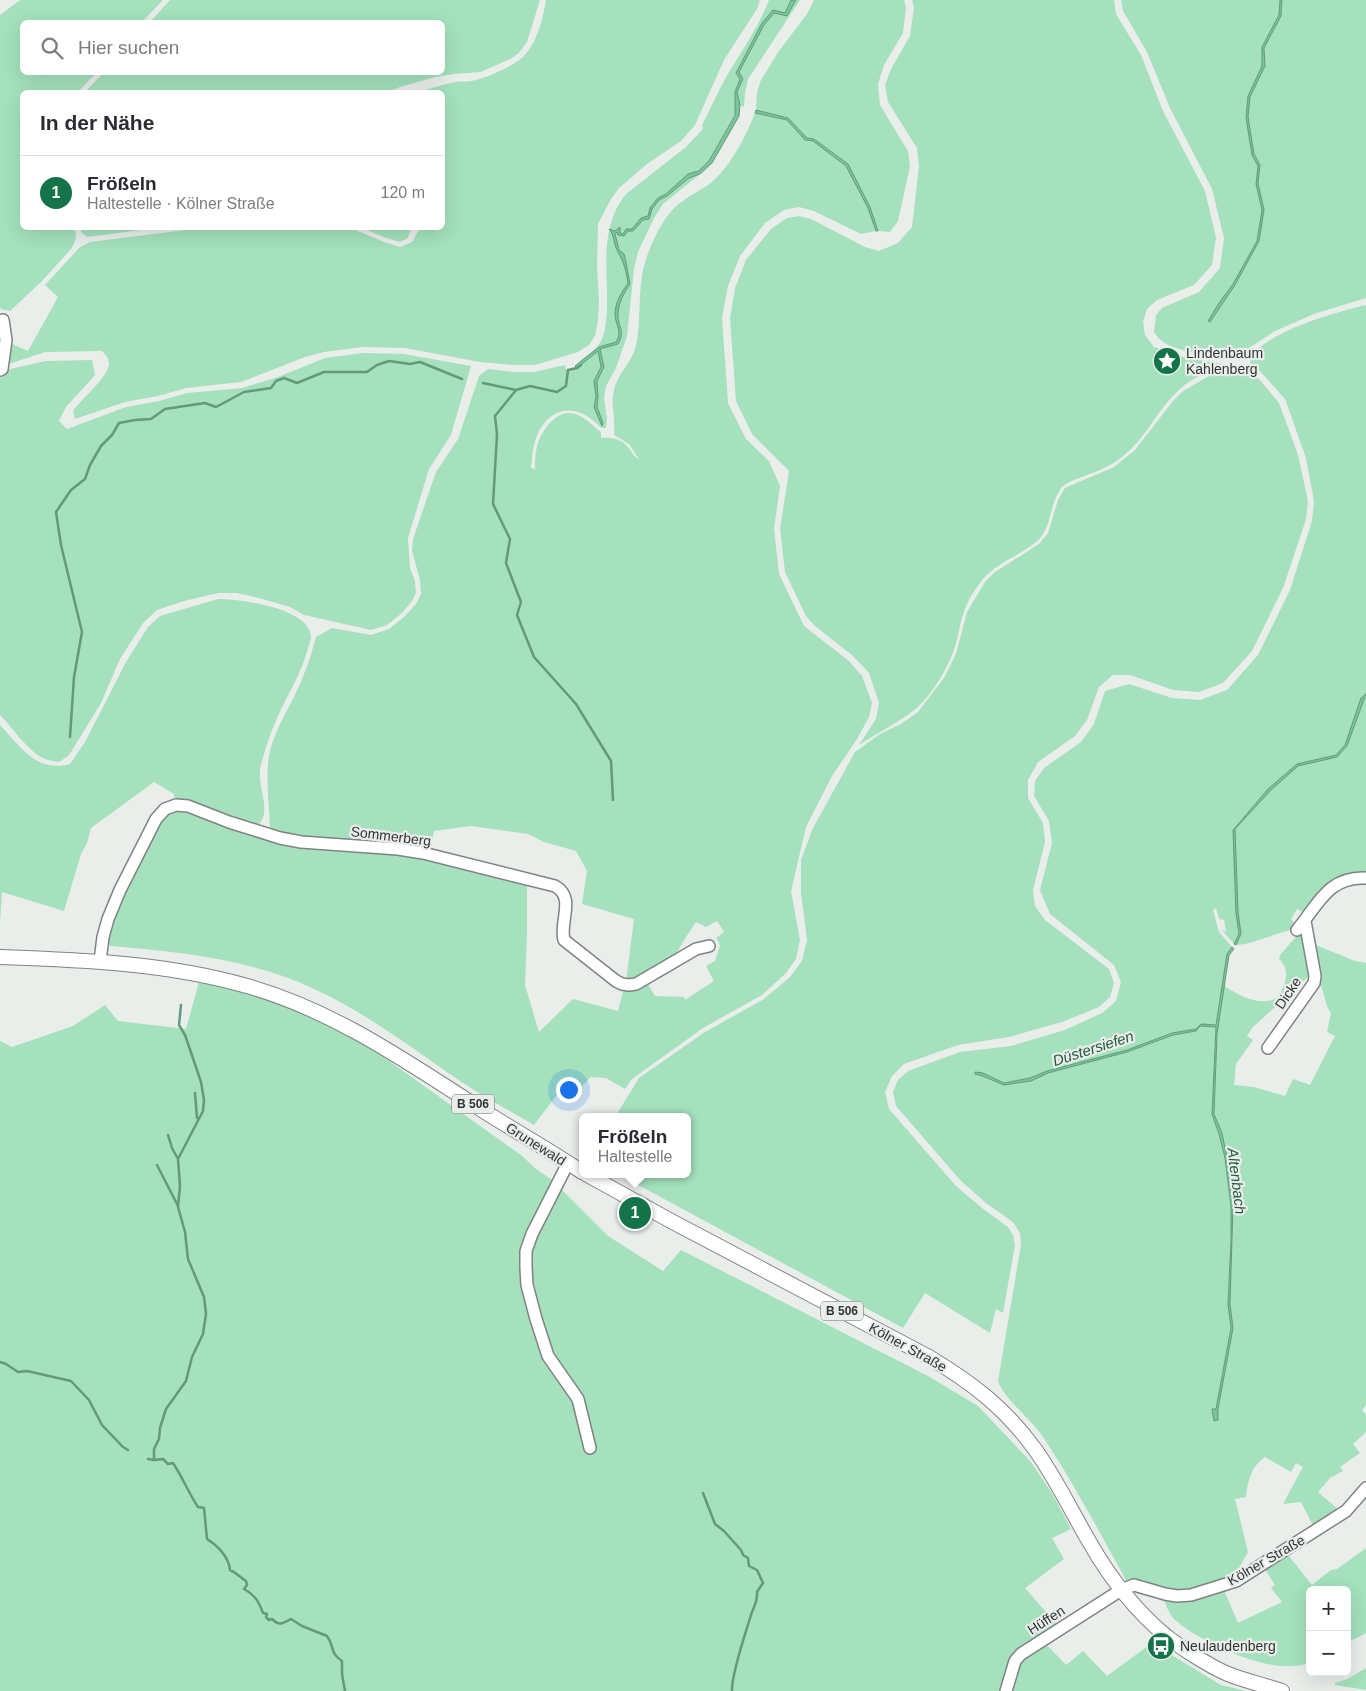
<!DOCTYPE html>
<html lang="de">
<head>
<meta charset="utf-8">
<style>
	:root { --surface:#fff; --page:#f7f7f7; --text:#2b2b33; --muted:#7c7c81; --line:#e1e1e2; --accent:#157349 }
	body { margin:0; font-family:Helvetica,sans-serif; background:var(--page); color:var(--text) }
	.controls { position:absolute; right:15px; bottom:15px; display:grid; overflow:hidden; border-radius:8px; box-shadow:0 5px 20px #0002 }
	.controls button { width:45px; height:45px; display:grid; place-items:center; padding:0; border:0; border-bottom:1px solid var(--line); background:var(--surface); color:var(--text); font:25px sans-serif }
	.you { position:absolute; left:568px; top:1089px; width:18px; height:18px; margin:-12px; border:4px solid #fff; border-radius:50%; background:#1a73e8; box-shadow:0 0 0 8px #1a73e833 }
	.badge { display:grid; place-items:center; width:32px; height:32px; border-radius:50%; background:var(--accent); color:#fff; font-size:16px; font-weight:700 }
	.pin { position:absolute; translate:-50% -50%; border:2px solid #fff; box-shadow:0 1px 5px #0006 }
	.popup { position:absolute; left:579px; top:1113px; width:112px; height:65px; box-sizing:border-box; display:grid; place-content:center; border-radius:8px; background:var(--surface); filter:drop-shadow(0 1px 4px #0005); font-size:16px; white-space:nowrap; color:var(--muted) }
	.popup b { font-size:19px; color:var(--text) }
	.popup::after { content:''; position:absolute; left:50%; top:100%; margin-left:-10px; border:10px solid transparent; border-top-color:var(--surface) }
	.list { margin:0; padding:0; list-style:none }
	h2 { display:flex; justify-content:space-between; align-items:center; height:65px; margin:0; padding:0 20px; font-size:21px }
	h2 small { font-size:16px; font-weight:400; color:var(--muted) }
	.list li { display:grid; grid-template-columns:32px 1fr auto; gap:15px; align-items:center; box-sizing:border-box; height:75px; padding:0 20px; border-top:1px solid var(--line) }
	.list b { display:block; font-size:19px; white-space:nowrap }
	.list p { margin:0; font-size:16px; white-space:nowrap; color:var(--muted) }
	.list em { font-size:16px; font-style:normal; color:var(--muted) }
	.icon { flex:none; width:28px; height:28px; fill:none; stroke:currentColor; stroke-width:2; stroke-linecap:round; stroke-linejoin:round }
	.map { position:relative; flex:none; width:1366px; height:1691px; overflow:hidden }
	.search { position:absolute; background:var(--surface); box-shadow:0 5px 20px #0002; left:20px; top:20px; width:425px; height:55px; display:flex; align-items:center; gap:12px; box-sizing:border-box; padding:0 18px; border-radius:8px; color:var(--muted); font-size:19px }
	.panel { position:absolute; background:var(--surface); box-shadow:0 5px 20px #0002; left:20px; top:90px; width:425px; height:140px; border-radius:8px }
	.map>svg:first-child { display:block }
	.green { fill:#a4e1bc }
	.water { fill:#77c599; stroke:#629a7a }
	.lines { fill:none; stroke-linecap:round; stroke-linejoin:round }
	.stream { stroke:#629a7a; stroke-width:2.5 }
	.minor-casing { stroke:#7f8381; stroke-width:14 }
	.major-casing { stroke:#7f8381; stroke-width:16 }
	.minor { stroke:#fff; stroke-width:11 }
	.major { stroke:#fff; stroke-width:14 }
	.labels { text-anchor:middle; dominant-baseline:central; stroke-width:4.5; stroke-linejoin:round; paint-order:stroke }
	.shield { fill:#e9eeeb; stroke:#696c6a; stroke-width:1 }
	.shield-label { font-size:12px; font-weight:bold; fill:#323433 }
	.poi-label { font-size:14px; fill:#323433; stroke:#e9eeeb; text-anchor:start }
	.street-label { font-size:14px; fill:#323433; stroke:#e9eeeb }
	.water-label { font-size:15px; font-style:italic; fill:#215b3d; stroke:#e9eeeb }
</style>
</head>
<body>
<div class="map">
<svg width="1366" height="1691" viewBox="0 0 1366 1691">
	<rect width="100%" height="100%" fill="#e9eeeb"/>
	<path class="green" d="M20 0H163L142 22H22V72L96 73 78 92H22V228H75L76 238 72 248 41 282 10 311 1 309 0 307V15Z
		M170 0H540L527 42 519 53 512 58 481 72 454 74 435 77 400 87 388 92H85L103 73 442 72V22H150Z
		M546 0H760L757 9 724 60 695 125 681 141 647 164 619 188 611 199 598 224 597 266 599 302 598 320 595 336 589 345 578 352 535 365H513L480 362 405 348 362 347 324 352 305 357 241 382 186 388 158 396 125 402 75 419 73 411C81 399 108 378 109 364 109 358 106 355 102 351L45 352 6 365 8 342 28 351 58 297 45 285 80 247 90 242 201 228H351L384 242 400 247 412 242 420 228H442V92H418C430 89 443 84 456 82 461 81 466 82 471 81 484 79 514 66 523 57 537 43 543 19 546 0Z
		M769 0H795L791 4 790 10 796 0H800L748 79 745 93 744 107 740 105 737 92 743 79 741 76C739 91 733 91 738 108L709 161 662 197 667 196 689 178 700 174 663 204 654 218 638 252 634 269 627 336 616 368 606 386 604 397 607 419 606 428H601C575 399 544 407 534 445 532 452 532 460 531 468L535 469C535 462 535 454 537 446 541 431 557 408 575 414 585 417 593 426 601 432V438C612 437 620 438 628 447 632 452 634 457 639 459L629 444 614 435C616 419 610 405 614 390 617 374 633 361 636 346 641 321 638 295 643 270 647 253 656 232 666 218 676 202 693 195 708 185 729 170 746 136 755 113L787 120 805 140 813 141 846 166 868 208 876 231 861 234 814 211 799 207 784 210 765 223 740 256 728 286 722 318 728 403 746 439 769 461 780 486 774 529 779 574 804 626 849 661 862 676 872 703 869 717 857 739 832 776 806 827 791 891 800 940 796 959 786 973 762 995 703 1028 632 1079 625 1089 606 1078 591 1077 568 1100 557 1095 534 1125C505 1108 475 1092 447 1072 397 1037 347 1000 288 978 231 957 170 951 110 946L107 939 116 906 158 821C166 812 171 809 183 808L272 840 296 845 407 855 527 884V934L525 985 539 1032 573 999 618 1011 624 987H633L646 981 655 996 684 997 685 1000 714 981 706 966 715 961 720 945 716 938 724 932 717 921 706 927 696 922 686 937 673 959 639 979 632 982H626L634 919 582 904 587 871 576 851 544 842 528 834 471 826 434 831 430 851 409 847 297 838 277 834 270 827C269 806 265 771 270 751 275 731 286 713 295 695 304 676 311 657 316 637L332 628 371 635 389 629 405 616 416 604 421 594 420 580 412 551 413 539 436 472 458 439 479 376 488 369 514 372H534L565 365 566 370 577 368 598 351 601 367 594 381 596 397 595 407 602 425 603 423 597 407 598 397 597 381 604 367 600 349 618 344C626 331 617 325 618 313 619 302 624 293 630 284L627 266 628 283 620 296 617 316 619 326V341L599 347 575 366C584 356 597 351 602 339 606 330 606 318 607 309 608 269 599 227 626 194L686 147 702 130 703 127 702 125C712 106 722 82 734 64 747 43 760 23 769 0Z
		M814 0H904L906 8 903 33 884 65 878 84 880 105 908 151 910 166 898 221 890 232 878 231 870 207 848 164 814 139 807 138 788 118 756 110 757 92 761 80 779 51 807 14Z
		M912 0H1114L1116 14 1141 55 1163 111 1205 191 1216 238 1212 265 1194 285 1157 300 1147 309 1143 322 1145 335 1154 347 1183 357 1222 364C1208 372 1192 378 1180 389 1161 405 1150 430 1132 448 1127 453 1121 458 1115 462 1102 472 1068 479 1061 488 1049 505 1052 529 1036 542 1019 556 998 562 983 579 976 588 967 601 964 612 959 625 958 641 952 655 945 673 928 700 913 711 896 724 877 733 859 745L876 719 879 703 869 673 853 656 815 626 806 616 785 572 780 529 789 471 752 434 736 401 730 319 735 288 746 260 771 229 787 218 799 216 811 219 865 247 879 251 898 243 912 227 919 166 917 148 888 102 885 85 891 69 910 36 914 7Z
		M1121 0H1280L1279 15 1262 47V66L1248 96 1246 117 1252 155 1258 166 1256 184 1262 210 1257 241 1233 284 1208 321 1210 322 1259 241 1264 210 1258 183 1260 165 1254 154 1248 117 1250 97 1265 67 1264 48 1281 16 1282 0H1366V298L1314 314 1275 331 1235 357C1221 359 1173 351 1162 341 1159 339 1156 335 1154 332L1156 315 1162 308 1199 292 1220 268 1224 238 1212 189 1170 108 1147 52 1123 11Z
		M81 228H156L87 237 81 232Z
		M362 228H411L408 238 400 242 386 238Z
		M1366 305V694L1361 698 1345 745 1336 755 1297 764 1268 789 1233 829 1236 913 1239 934 1234 944 1222 930 1226 932 1224 920 1220 919V921L1216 908 1213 910 1219 932 1232 947 1227 954 1216 1025 1201 1024 1196 1029 1172 1033 1127 1050 1047 1071 1030 1078 1004 1083 983 1073 975 1074 1004 1085 1031 1081 1048 1073 1127 1052 1173 1035 1196 1031 1200 1026 1216 1027 1212 1114 1219 1134 1225 1158 1231 1206V1241L1228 1304 1231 1328 1216 1409H1212L1218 1420V1409L1233 1328 1230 1304 1233 1206 1222 1133 1214 1114 1217 1034 1224 986C1240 996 1260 1007 1277 998 1285 986 1292 971 1279 959L1280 955 1302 930 1311 974 1252 1028 1247 1036 1253 1040 1236 1064 1234 1085 1254 1087 1285 1096 1293 1079 1310 1085 1335 1036 1327 1032 1331 1013C1323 1002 1326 991 1318 982L1313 944 1355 961 1366 963V1405L1362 1410 1366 1415V1432L1353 1444 1360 1453 1340 1467 1343 1471 1330 1478 1318 1492 1340 1511 1315 1529 1301 1502 1283 1504 1303 1467 1296 1463 1291 1472 1265 1457C1251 1467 1248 1480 1246 1497L1235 1499 1248 1552 1234 1577C1214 1583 1192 1593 1170 1590 1151 1587 1148 1577 1126 1580 1099 1532 1074 1483 1043 1437 1031 1419 1004 1399 998 1381L1021 1245 1020 1233 1013 1222 986 1203 961 1181 896 1106 893 1092 898 1080 908 1071 960 1052 1011 1046 1065 1030 1102 1013 1116 1001 1121 982 1114 965 1050 914 1040 890 1052 843 1049 821 1034 796 1035 781 1044 768 1081 742 1094 724 1105 691 1129 684 1172 698 1200 700 1227 690 1258 655 1290 590 1312 521 1314 501 1306 458 1285 399 1258 369 1251 364 1249 357C1275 329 1330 314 1366 305Z
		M363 353 404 354 471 366 451 435 429 469 408 538 410 568 415 581 416 593 412 601 402 613 387 625 371 630 304 615 290 607 259 598 236 593H218L184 601 157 610 143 623 120 659 101 703 71 752 68 756 59 762C54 761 48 761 43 758 28 751 12 727 0 715V378L10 369 46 361 92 360 95 375 66 407 59 421 67 429 126 407 159 401 187 393 242 388 278 377 325 358Z
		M1228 365 1242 367 1254 373 1279 403 1298 455 1308 501 1306 519 1283 588 1252 651 1223 683 1199 692 1173 690 1130 675H1113L1099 687 1087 720 1075 736 1038 762 1028 780V798L1043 823 1045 842 1033 890 1035 906 1045 920 1109 969 1114 983 1110 997 1099 1007 1062 1022 1009 1037 958 1045 904 1064 892 1076 885 1092 889 1109 956 1186 982 1208 1008 1227 1013 1235 1015 1245 1003 1313 996 1309 990 1333 925 1293 903 1328 618 1174H688V1117H615L639 1078 705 1032 764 999 790 977 802 961 807 940 801 893V860L813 828 855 752 880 734 901 724 918 712 944 678 956 654 967 612 985 582 995 572 1039 544 1048 533 1058 500 1065 488 1114 467 1135 450 1173 401 1183 391Z
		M218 599C240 599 310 608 311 637 311 640 309 645 308 648 302 673 287 695 277 718 271 732 266 746 262 761 261 766 259 771 260 776 260 793 273 817 254 828L175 802 174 794 154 782 91 828 87 843 81 854 64 911 2 892 0 922V725C21 747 36 773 70 764L85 742 126 662 148 627 160 616Z
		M1366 697V875L1359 874 1304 913 1297 909 1291 919 1297 927 1296 928 1246 944 1236 945 1241 934 1238 912 1235 829 1270 791 1298 766 1337 757 1347 746 1363 700Z
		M199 982 241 991 286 1006 334 1027 375 1051 521 1155 536 1169 551 1179 608 1236 663 1271 681 1250 928 1376 978 1406 1031 1462 1053 1495 1071 1529 1052 1538 1064 1559 1025 1588 1058 1626 1045 1643 1066 1665 1083 1651 1107 1676 1152 1643 1221 1685 1246 1691H0V1041L12 1047 73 1026 105 1005 118 1021 186 1029Z
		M1366 1548V1633L1347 1643V1590H1310V1662C1277 1679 1199 1642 1174 1619 1169 1614 1166 1605 1163 1598L1224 1590 1238 1623 1282 1602 1271 1588 1275 1585 1264 1568 1289 1551V1556L1312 1585 1331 1570 1337 1569Z
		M1366 1668V1690L1335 1685V1683L1347 1679Z"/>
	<path class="water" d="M791 0H796L787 16 774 13 764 25 739 72 743 79 737 92 740 105 739 116 712 163 700 174 689 178 667 196 659 200 652 209 649 219 643 220 633 231H628L624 236 618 235 617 232 615 234 619 250 624 254 626 262 630 284C624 293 619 302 618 313 617 325 626 331 618 344L600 349 604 367 597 381 598 397 597 407 603 423 602 426 594 407 596 397 594 381 601 367 598 351 577 368 575 366 599 347 616 342C623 331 615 325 615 314 615 302 622 292 628 283 626 271 624 262 618 252 613 244 615 235 609 229L615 231 620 227V233L623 234 626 229H632L641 218 648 216 650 208 658 198 666 194 688 174 698 171 709 161 735 115V92L740 79 736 73 762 23 773 10 785 13Z
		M1280 0H1282L1281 16 1264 48 1265 66 1250 97 1248 117 1254 154 1260 165 1258 183 1264 210 1259 241 1235 285 1210 322 1208 321 1219 303 1233 284 1257 241 1262 210 1256 184 1258 166 1252 155 1246 118 1248 96 1262 66V47L1279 15Z
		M756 110 788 118 807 138 814 139 848 164 870 207 878 231H876L868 208 846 166 813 141 805 140 787 120 755 113Z
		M1366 694 1347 746 1337 757 1298 766 1270 791 1235 829 1238 912 1241 934 1236 945 1234 944 1239 934 1236 913 1233 830 1268 789 1297 764 1336 755 1345 745 1361 698Z
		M1232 947 1234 949 1229 955 1217 1034 1214 1114 1222 1133 1227 1158 1233 1206 1230 1304 1233 1328 1218 1409V1420L1214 1421 1212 1409H1216L1231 1328 1228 1304 1231 1241V1206L1225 1158 1219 1134 1212 1114 1216 1027 1200 1026 1196 1031 1173 1035 1127 1052 1048 1073 1031 1081 1004 1085 982 1076 975 1074V1072L983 1073 1004 1083 1030 1078 1047 1071 1127 1050 1172 1033 1196 1029 1201 1024 1216 1025 1227 954Z"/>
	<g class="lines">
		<path class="stream" d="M483 383 516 390 530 386 557 392 566 386 568 370 577 368 581 365
			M516 390 495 416 497 434 493 504 510 539 506 563 521 602 517 615 534 657 576 704 611 761 613 800
			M70 737 74 677 82 632 61 545 56 512 71 490 85 479 90 465 101 446 112 435 119 423 135 420 151 419 165 409 205 403 216 407 244 392 271 388 276 381 284 378 297 383 324 372H367L377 365 389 361 410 364 420 362 462 379
			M195 1093 197 1118
			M168 1135 172 1148 178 1159
			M157 1165 178 1206
			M0 1362 6 1364 18 1372 27 1371 71 1381 89 1400 102 1425 123 1447 128 1450
			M148 1459 154 1460 163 1459 168 1464 173 1463C183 1478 188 1492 198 1507L204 1508 207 1539C217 1545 229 1557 230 1570 237 1573 240 1577 246 1581L247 1585 244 1589C255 1595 259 1602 263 1613L267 1614 266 1617 269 1620 272 1619C279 1626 282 1624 291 1619L302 1626 327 1636C335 1647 329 1652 342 1661V1674L345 1691
			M154 1460V1449L159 1439 160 1428 166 1409 186 1381 192 1357 203 1334 206 1314 204 1297 188 1259 185 1232 178 1207 180 1186 178 1159 203 1111 204 1100 201 1082 185 1035 179 1025 181 1005
			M703 1493 715 1524 724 1531 741 1550 743 1555 748 1558 749 1566 757 1570 763 1583 757 1592C758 1601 754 1606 751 1615 746 1632 731 1675 732 1691"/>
		<defs>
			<path id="minor" d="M0 370 2 369 6 340 3 320
				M1297 930C1318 905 1328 876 1366 878
				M100 961 103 937 108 919 120 890 156 819 165 809 176 805 188 806 229 822 280 838 301 842 398 849 423 853 555 886C576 898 559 921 564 940L616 981 622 984 629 985 636 984 696 949 709 946
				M1268 1048 1314 983 1315 976 1305 921
				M568 1163 532 1234 526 1251V1268L527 1285 536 1319 548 1356 578 1399 590 1448
				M1006 1691 1015 1661 1021 1654 1121 1590 1134 1585 1165 1594 1177 1596 1191 1595 1236 1581 1346 1511 1366 1488"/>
			<path id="major" d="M0 957C84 960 166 963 247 986 332 1010 403 1059 476 1106 511 1129 548 1149 582 1172
				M586 1174 671 1221 929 1357C972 1383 1004 1407 1034 1448 1056 1478 1071 1511 1090 1543 1110 1578 1135 1610 1166 1636 1181 1648 1211 1667 1228 1674 1245 1681 1264 1685 1282 1691"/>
		</defs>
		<use href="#minor" class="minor-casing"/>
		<use href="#major" class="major-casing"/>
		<use href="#minor" class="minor"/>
		<use href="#major" class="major"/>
	</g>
	<defs>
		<symbol id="sight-disc" viewBox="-11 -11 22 22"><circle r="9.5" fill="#157349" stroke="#e9eeeb"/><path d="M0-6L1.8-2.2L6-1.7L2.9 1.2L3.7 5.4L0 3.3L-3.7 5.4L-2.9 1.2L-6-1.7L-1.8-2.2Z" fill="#fff"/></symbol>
		<symbol id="bus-disc" viewBox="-11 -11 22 22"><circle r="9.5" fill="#157349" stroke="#e9eeeb"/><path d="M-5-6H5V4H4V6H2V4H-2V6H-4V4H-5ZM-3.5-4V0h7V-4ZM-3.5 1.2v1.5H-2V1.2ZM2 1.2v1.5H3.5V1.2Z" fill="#fff"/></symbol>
	</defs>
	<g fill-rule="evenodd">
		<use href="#sight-disc" x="1151" y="345" width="32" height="32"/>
		<use href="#bus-disc" x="1145" y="1630" width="32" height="32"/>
	</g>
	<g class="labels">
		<g class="shield">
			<rect x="452" y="1094.5" width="42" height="19" rx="4"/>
			<rect x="821" y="1301.5" width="42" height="19" rx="4"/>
		</g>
		<g class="shield-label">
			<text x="473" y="1104">B 506</text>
			<text x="842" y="1311">B 506</text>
		</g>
		<g class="poi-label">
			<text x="1186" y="353">Lindenbaum<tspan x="1186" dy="16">Kahlenberg</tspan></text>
			<text x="1180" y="1646">Neulaudenberg</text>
		</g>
		<g class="street-label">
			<text transform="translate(391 836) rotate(7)">Sommerberg</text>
			<text transform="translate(1288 993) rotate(-56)">Dicke</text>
			<text transform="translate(536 1144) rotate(32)">Grunewald</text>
			<text transform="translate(908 1347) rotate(29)">Kölner Straße</text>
			<text transform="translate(1266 1560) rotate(-30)">Kölner Straße</text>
			<text transform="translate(1046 1620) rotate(-33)">Hüffen</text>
		</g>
		<g class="water-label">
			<text transform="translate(1093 1048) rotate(-18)">Düstersiefen</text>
			<text transform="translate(1237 1181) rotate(83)">Altenbach</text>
		</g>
	</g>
</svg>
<div class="controls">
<button>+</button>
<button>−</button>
</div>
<div class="you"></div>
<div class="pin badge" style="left:635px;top:1213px">1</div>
<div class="popup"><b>Frößeln</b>Haltestelle</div>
<div class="search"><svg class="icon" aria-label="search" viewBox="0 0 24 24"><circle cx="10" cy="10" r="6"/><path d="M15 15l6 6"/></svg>Hier suchen</div>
<section class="panel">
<h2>In der Nähe<small></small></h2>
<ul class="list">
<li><span class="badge">1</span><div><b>Frößeln</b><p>Haltestelle · Kölner Straße</p></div><em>120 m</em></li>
</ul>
</section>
</div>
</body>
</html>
